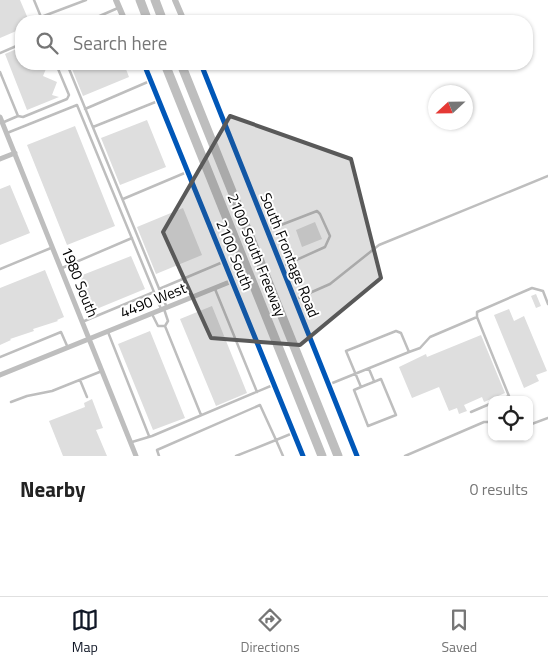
<!DOCTYPE html>
<html lang="en">
<head>
<meta charset="utf-8">
<style>
	:root { --surface:#fff; --page:#f2f2f2; --text:#222; --muted:#767676; --line:#e0e0e0; --accent:#111827 }
	body { margin:0; font-family:"Titillium Web",sans-serif; background:var(--page); color:var(--text) }
	.controls { position:absolute; right:15px; bottom:15px; display:grid; overflow:hidden; border-radius:10px; box-shadow:0 1px 4px #0004 }
	.controls button { width:45px; height:45px; display:grid; place-items:center; padding:0; border:0; border-bottom:1px solid var(--line); background:var(--surface); color:var(--text); font:25px sans-serif }
	.compass { position:absolute; left:428px; top:85px; width:45px; height:45px; border-radius:50%; background:var(--surface); box-shadow:0 1px 4px #0004; rotate:248deg }
	.list { margin:0; padding:0; list-style:none }
	h2 { display:flex; justify-content:space-between; align-items:center; height:65px; margin:0; padding:0 20px; font-size:21px }
	h2 small { font-size:16px; font-weight:400; color:var(--muted) }
	.icon { flex:none; width:28px; height:28px; fill:none; stroke:currentColor; stroke-width:2; stroke-linecap:round; stroke-linejoin:round }
	.map { position:relative; flex:none; width:548px; height:456px; overflow:hidden }
	.search { position:absolute; background:var(--surface); box-shadow:0 1px 4px #0004; left:15px; right:15px; top:15px; height:55px; display:flex; align-items:center; gap:12px; box-sizing:border-box; padding:0 18px; border-radius:20px; color:var(--muted); font-size:19px }
	.sheet { height:140px; background:var(--surface) }
	nav { display:flex; justify-content:space-around; align-items:center; box-sizing:border-box; height:70px; border-top:1px solid var(--line); background:var(--surface); font-size:14px; color:var(--muted) }
	nav a { display:grid; justify-items:center; gap:2px }
	nav .on { color:var(--accent) }
	.map>svg:first-child { display:block }
	.building { fill:#dedede }
	.lines { fill:none; stroke-linecap:round; stroke-linejoin:round }
	.service { stroke:#bebebe; stroke-width:2.5 }
	.minor { stroke:#bebebe; stroke-width:5 }
	.tertiary { stroke:#bebebe; stroke-width:6 }
	.motorway { stroke:#bebebe; stroke-width:9 }
	.cycleway-casing { stroke:#fff; stroke-width:8 }
	.cycleway { stroke:#0057b8; stroke-width:5 }
	.marked { fill:#595959; fill-opacity:0.2; stroke:#595959; stroke-width:4; stroke-linejoin:round }
	.labels { text-anchor:middle; dominant-baseline:central; stroke-width:4; stroke-linejoin:round; paint-order:stroke }
	.street-label { font-size:15px; fill:#000; stroke:#fff }
</style>
</head>
<body>
<div class="map">
<svg width="548" height="456" viewBox="0 0 548 456">
	<rect width="100%" height="100%" fill="#fff"/>
	<path class="building" d="M0 0H20L29 21H21V29L0 38Z
		M21 47V64H48L43 76 57 82 52 95 59 97 27 110 5 54Z
		M70 64H124L129 77 83 96Z
		M147 120 166 167 120 185 101 138Z
		M75 126 115 226 67 245 27 145Z
		M10 185 30 233 0 245V189Z
		M183 208 202 255 156 274 137 227Z
		M315 222 322 239 302 247 296 230Z
		M131 256 145 289 94 310 80 276Z
		M45 270 64 317 57 320 58 321 33 329 34 331 10 339 11 340 0 345V288Z
		M536 294 541 306 536 308 531 296Z
		M212 306 247 393 216 406 180 319Z
		M509 309 514 321 524 316 547 371 536 375 539 381 524 388 494 315Z
		M150 331 185 418 153 430 118 344Z
		M481 335 505 393 484 402 482 397 464 405 467 411 459 414 457 408 449 411 439 387 412 398 399 367 426 354 427 357Z
		M92 399 103 428 96 430 107 456H63L49 421 85 407 84 403Z"/>
	<g class="lines">
		<path class="service" d="M34 0 41 17 86 0
			M88 21 118 8
			M0 53 21 44
			M67 64 167 308
			M0 72 18 116
			M85 109 150 81
			M4 122 18 116 23 117 67 99 69 95 56 64
			M93 127 158 101
			M7 133 77 105 161 309
			M123 199 187 172
			M268 230 317 211 320 214 330 236 325 247 283 266
			M62 268 132 238
			M0 269 51 248
			M159 289 223 262
			M215 289 257 392
			M296 299 330 284 379 245 548 176
			M152 314 158 326H165L168 321 164 309
			M477 317V312L532 288 543 291 548 304
			M82 322 154 292
			M165 326 201 415
			M108 332 149 436
			M409 352 420 348 430 337 477 317 509 396 500 400
			M0 357 61 332 68 348
			M369 369 374 381
			M80 380 87 397
			M330 384 409 352 401 333 396 331 346 351 361 387 354 390 368 426 396 415 381 379 361 387
			M11 402 27 396 52 391 102 371
			M471 412 492 403
			M529 425 548 418
			M132 442 152 436 273 385
			M159 456 157 450 260 405 276 440 236 456
			M283 456 276 440 293 433
			M405 456 484 422H492"/>
		<path class="minor" d="M0 117 136 456
			M0 159 15 153
			M0 375 232 281"/>
		<path class="tertiary" d="M116 0 125 21
			M175 0 184 21
			M144 64 303 456
			M201 64 357 456"/>
		<path class="motorway" d="M140 0 148 21
			M155 0 163 21
			M165 64 322 456
			M181 64 338 456"/>
		<defs>
			<path id="cycleway" d="M144 64 303 456
				M201 64 357 456"/>
		</defs>
		<use href="#cycleway" class="cycleway-casing"/>
		<use href="#cycleway" class="cycleway"/>
	</g>
	<path class="marked" d="M230 116 351 159 381 278 300 345 211 338 163 232Z"/>
	<g class="labels">
		<g class="street-label">
			<text transform="translate(235 255) rotate(68)">2100 South</text>
			<text transform="translate(257 255) rotate(68)">2100 South Freeway</text>
			<text transform="translate(290 255) rotate(68)">South Frontage Road</text>
			<text transform="translate(80 282) rotate(68)">1980 South</text>
			<text transform="translate(153 300) rotate(-22)">4490 West</text>
		</g>
	</g>
</svg>
<div class="controls">
<button><svg class="icon" aria-label="locate" viewBox="0 0 24 24"><circle cx="12" cy="12" r="6"/><path d="M12 2v4M12 18v4M2 12h4M18 12h4"/></svg></button>
</div>
<svg class="compass" viewBox="-18 -18 36 36"><path d="M0-13l5 13h-10z" fill="#e53935"/><path d="M0 13l5-13h-10z" fill="#767676"/></svg>
<div class="search"><svg class="icon" aria-label="search" viewBox="0 0 24 24"><circle cx="10" cy="10" r="6"/><path d="M15 15l6 6"/></svg>Search here</div>
</div>
<section class="sheet">
<h2>Nearby<small>0 results</small></h2>
<ul class="list">
</ul>
</section>
<nav>
<a class="on"><svg class="icon" aria-label="map" viewBox="0 0 24 24"><path d="M3 6l6-2 6 2 6-2v14l-6 2-6-2-6 2zM9 4v14M15 6v14"/></svg>Map</a>
<a><svg class="icon" aria-label="directions" viewBox="0 0 24 24"><path d="M12 3l9 9-9 9-9-9zM9 14v-3h6M13 9l2 2-2 2"/></svg>Directions</a>
<a><svg class="icon" aria-label="saved" viewBox="0 0 24 24"><path d="M7 4h10v16l-5-4-5 4z"/></svg>Saved</a>
</nav>
</body>
</html>
